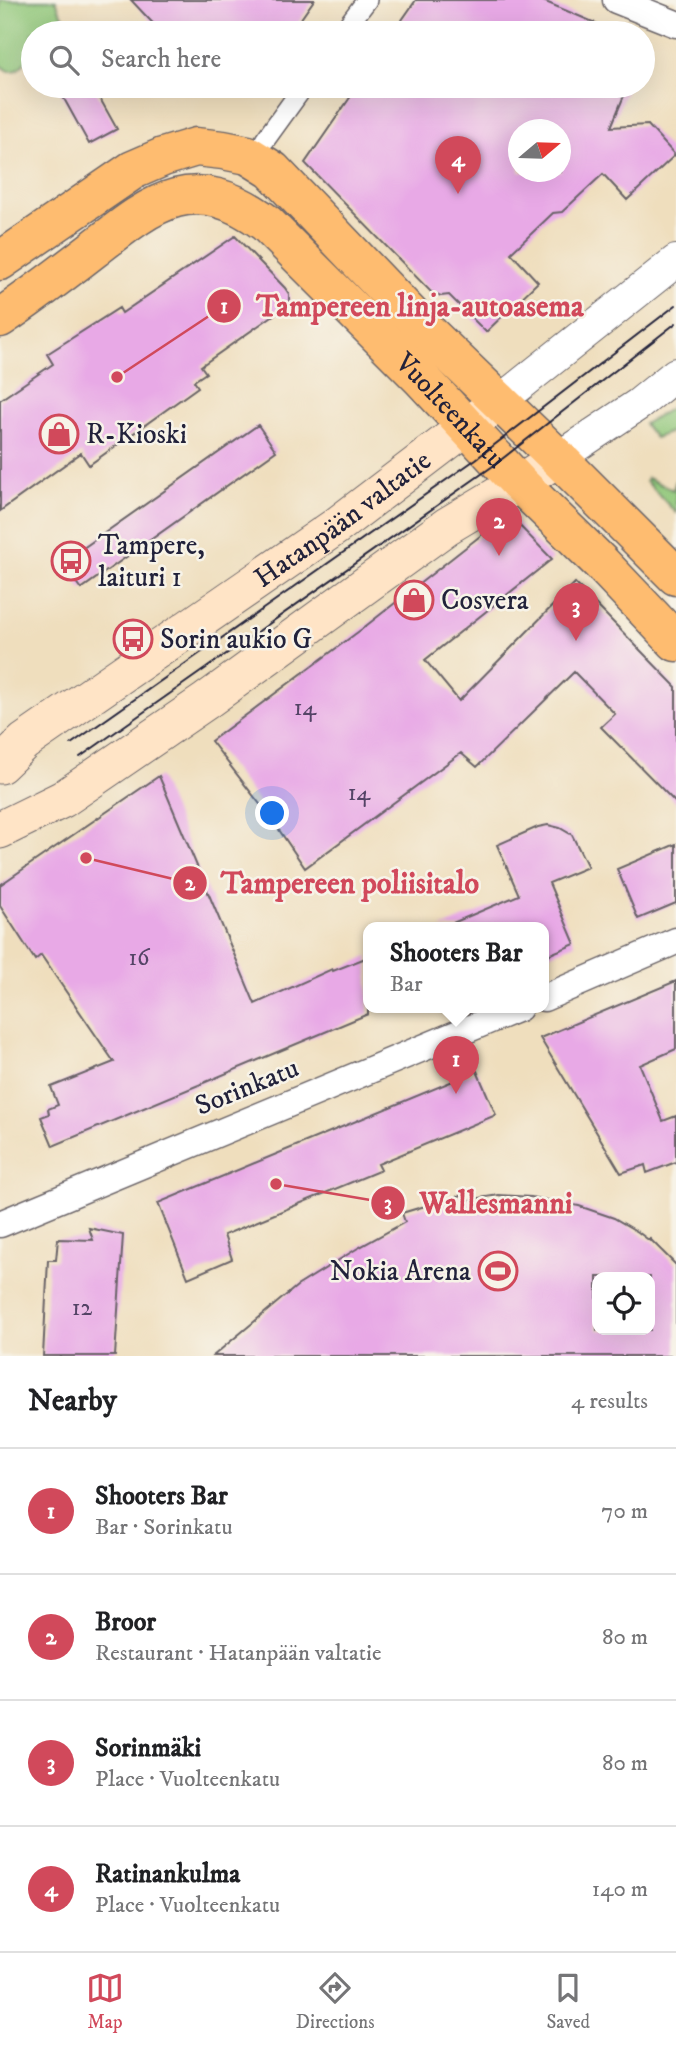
<!DOCTYPE html>
<html lang="en">
<head>
<meta charset="utf-8">
<style>
	:root { --surface:#fff; --page:#f2f2f2; --text:#202124; --muted:#757577; --line:#e0e0e0; --accent:#d1495b }
	body { margin:0; font-family:"IM FELL DW Pica",serif; background:var(--page); color:var(--text) }
	.controls { position:absolute; right:21px; bottom:21px; display:grid; overflow:hidden; border-radius:14px; box-shadow:0 7px 28px #0002 }
	.controls button { width:63px; height:63px; display:grid; place-items:center; padding:0; border:0; border-bottom:2px solid var(--line); background:var(--surface); color:var(--text); font:35px sans-serif }
	.compass { position:absolute; left:508px; top:119px; width:63px; height:63px; border-radius:50%; background:var(--surface); box-shadow:0 7px 28px #0002; rotate:71deg }
	.you { position:absolute; left:273px; top:814px; width:24px; height:24px; margin:-18px; border:5px solid #fff; border-radius:50%; background:#1a73e8; box-shadow:0 0 0 10px #1a73e833 }
	.badge { display:grid; place-items:center; width:46px; height:46px; border-radius:50%; background:var(--accent); color:#fff; font-size:23px; font-weight:700 }
	.pin { position:absolute; translate:-50% -58px; filter:drop-shadow(0 2px 4px #0008) }
	.pin::after { content:''; position:absolute; top:37px; width:24px; height:21px; background:inherit; clip-path:polygon(0 0,100% 0,50% 100%) }
	.popup { position:absolute; left:363px; top:922px; width:186px; height:91px; box-sizing:border-box; display:grid; place-content:center; border-radius:14px; background:var(--surface); filter:drop-shadow(0 2px 5px #0005); font-size:23px; white-space:nowrap; color:var(--muted) }
	.popup b { font-size:26px; color:var(--text) }
	.popup::after { content:''; position:absolute; left:50%; top:100%; margin-left:-14px; border:14px solid transparent; border-top-color:var(--surface) }
	.list { margin:0; padding:0; list-style:none }
	h2 { display:flex; justify-content:space-between; align-items:center; height:91px; margin:0; padding:0 28px; font-size:30px }
	h2 small { font-size:23px; font-weight:400; color:var(--muted) }
	.list li { display:grid; grid-template-columns:46px 1fr auto; gap:21px; align-items:center; box-sizing:border-box; height:126px; padding:0 28px; border-top:2px solid var(--line) }
	.list b { display:block; font-size:26px; white-space:nowrap }
	.list p { margin:0; font-size:23px; white-space:nowrap; color:var(--muted) }
	.list em { font-size:23px; font-style:normal; color:var(--muted) }
	.icon { flex:none; width:38px; height:38px; fill:none; stroke:currentColor; stroke-width:2; stroke-linecap:round; stroke-linejoin:round }
	.map { position:relative; flex:none; width:676px; height:1356px; overflow:hidden }
	.search { position:absolute; background:var(--surface); box-shadow:0 7px 28px #0002; left:21px; right:21px; top:21px; height:77px; display:flex; align-items:center; gap:18px; box-sizing:border-box; padding:0 24px; border-radius:38px; color:var(--muted); font-size:26px }
	.sheet { height:595px; background:var(--surface) }
	nav { display:flex; justify-content:space-around; align-items:center; box-sizing:border-box; height:98px; border-top:2px solid var(--line); background:var(--surface); font-size:19px; color:var(--muted) }
	nav a { display:grid; justify-items:center; gap:4px }
	nav .on { color:var(--accent) }
	.map>svg:first-child { display:block }
	.green { fill:#91c77a; stroke:#5a745a; stroke-width:2 }
	.building { fill:#e8a9e6; fill-rule:evenodd }
	.lines { fill:none; stroke-linecap:round; stroke-linejoin:round }
	.pedestrian-casing { stroke:#6a6468; stroke-width:22 }
	.minor-casing { stroke:#6a6468; stroke-width:29 }
	.tertiary-casing { stroke:#6a6468; stroke-width:34 }
	.secondary-casing { stroke:#6a6468; stroke-width:39 }
	.primary-casing { stroke:#6a6468; stroke-width:41 }
	.pedestrian { stroke:#fff; stroke-width:19 }
	.minor { stroke:#fff; stroke-width:26 }
	.tertiary { stroke:#fff; stroke-width:32 }
	.secondary { stroke:#ffe4c6; stroke-width:37 }
	.primary { stroke:#febc70; stroke-width:38 }
	.tram { stroke:#22223b; stroke-width:2 }
	.labels { text-anchor:middle; dominant-baseline:central; stroke-width:5; stroke-linejoin:round; paint-order:stroke }
	.number-label { font-size:24px; fill:#544466 }
	.street-label { font-size:28px; fill:#22223b; stroke:#f7f3e8 }
	.poi-label { font-size:28px; fill:#22223b; stroke:#f7f3e8; text-anchor:start }
	.leader { fill:none; stroke:#d1495b; stroke-width:2.5 }
	.callout-dot { fill:#d1495b; stroke:#f7f3e8; stroke-width:2.5 }
	.mark-label { font-size:21px; text-anchor:middle; font-weight:bold; fill:#fff }
	.callout-label { font-size:30px; text-anchor:middle; font-weight:bold; fill:#d1495b; stroke:#f7f3e8; stroke-width:5; stroke-linejoin:round; paint-order:stroke }
</style>
</head>
<body>
<div class="map">
<svg width="676" height="1356" viewBox="0 0 676 1356">
	<rect width="100%" height="100%" fill="#f7f3e8"/>
	<filter id="ink" filterUnits="userSpaceOnUse"><feTurbulence type="fractalNoise" baseFrequency=".0143" numOctaves="2"/><feDisplacementMap in="SourceGraphic" scale="14" xChannelSelector="R" yChannelSelector="G"/><feConvolveMatrix kernelMatrix="1 2 1 2 8 2 1 2 1" color-interpolation-filters="sRGB"/></filter>
	<filter id="wash" filterUnits="userSpaceOnUse"><feTurbulence type="fractalNoise" baseFrequency=".00686" numOctaves="4" result="noise"/><feDisplacementMap in="SourceGraphic" scale="28" xChannelSelector="R" yChannelSelector="G"/><feGaussianBlur stdDeviation="1.57" result="paint"/><feColorMatrix in="noise" values="0 0 0 0 0 0 0 0 0 0 0 0 0 0 0 0 0 1.4 0 .05"/><feComposite in="paint" operator="in"/></filter>
	<g filter="url(#wash)">
		<rect width="100%" height="100%" fill="#efdebd"/>
		<path class="green" d="M0 0H56L60 11 69 25 67 33H33V53C22 64 16 80 0 65Z
			M676 405V430L655 438 644 424Z
			M647 478 673 490 676 480V513L646 481Z"/>
		<g id="blocks">
			<path class="building" d="M131 0H314L291 33H162Z
				M416 0H541L619 33H393Z
				M57 86H93L117 129 89 144Z
				M358 86H628L611 127 648 125 675 155 627 200 603 174 562 212 553 213 511 253 538 282 486 332 449 295 441 296 431 292 305 163ZM519 130H561V172H519Z
				M235 236 285 288 289 294V302L285 307 201 366 206 373 194 381 198 387 89 465 81 453 0 511V400L53 364 47 354 119 308 122 313Z
				M258 425 276 451 81 589 62 563Z
				M508 514 552 559 425 660 459 701 575 583 676 687V803L601 727 615 714 574 672 477 767 461 753 305 868 273 821 211 741 362 629Z
				M159 776 255 1004 332 969 333 971 368 957V1014L53 1146 41 1117 49 1114 48 1109 58 1105 51 1087 114 1062 41 955 35 960 0 906V885Z
				M548 825 560 828 572 835 588 867 549 883 575 944 543 957V928H441L519 895 497 845 538 827Z
				M676 844V903L638 919 617 869Z
				M676 981V1049L640 1065 663 1121 676 1116V1162L647 1173 645 1165 621 1173 540 1038Z
				M477 1071 496 1115 378 1164 381 1170 224 1235 232 1259 188 1278 158 1203Z
				M465 1194 467 1200 499 1195 531 1197 579 1206 614 1218 638 1232 650 1241V1239L676 1265V1356H213L297 1286 358 1248 405 1222 402 1213ZM597 1277H650V1330H597Z
				M89 1228 123 1235 115 1356H43L48 1260H56L58 1239 93 1240Z"/>
		</g>
	</g>
	<g filter="url(#ink)">
		<use href="#blocks" fill-opacity="0" stroke="#6a6468" stroke-width="2"/>
		<g class="lines">
			<defs>
				<path id="pedestrian" d="M342 33 367 0
					M265 140 304 86"/>
				<path id="minor" d="M616 0 676 24
					M544 998 676 941
					M0 1224 519 1008"/>
				<path id="tertiary" d="M500 401 676 261
					M558 458 639 404 676 374"/>
				<g id="secondary">
					<path id="s1" d="M0 765 24 742 335 527 500 401"/>
					<path d="M0 830 63 799 206 701 447 526 519 483 558 458"/>
				</g>
				<g id="primary">
					<path d="M0 261 133 170 163 157 196 147 223 150 248 155 272 170 423 328 558 458 676 576"/>
					<path id="s2" d="M0 318C33 296 64 272 95 248 155 201 194 170 266 223L421 378 519 483 601 563 676 642"/>
				</g>
			</defs>
			<use href="#pedestrian" class="pedestrian-casing"/>
			<use href="#minor" class="minor-casing"/>
			<use href="#tertiary" class="tertiary-casing"/>
			<use href="#secondary" class="secondary-casing"/>
			<use href="#primary" class="primary-casing"/>
			<use href="#pedestrian" class="pedestrian"/>
			<use href="#minor" class="minor"/>
			<use href="#tertiary" class="tertiary"/>
			<use href="#secondary" class="secondary"/>
			<use href="#primary" class="primary"/>
			<path class="tram" d="M71 744 476 459 676 305
				M80 757 493 466 676 323"/>
		</g>
	</g>
	<defs>
		<symbol id="shop-ring" viewBox="-11 -11 22 22"><circle r="9.5" fill="#f7f3e8" stroke="#d1495b" stroke-width="1.5"/><path d="M-5-2.5h2.3a2.7 3.5 0 0 1 5.4 0H5L5.5 6h-11ZM-1.5-2.5h3a1.5 2.3 0 0 0-3 0Z" fill="#d1495b"/></symbol>
		<symbol id="bus-ring" viewBox="-11 -11 22 22"><circle r="9.5" fill="#f7f3e8" stroke="#d1495b" stroke-width="1.5"/><path d="M-5-6H5V4H4V6H2V4H-2V6H-4V4H-5ZM-3.5-4V0h7V-4ZM-3.5 1.2v1.5H-2V1.2ZM2 1.2v1.5H3.5V1.2Z" fill="#d1495b"/></symbol>
		<symbol id="stadium-ring" viewBox="-11 -11 22 22"><circle r="9.5" fill="#f7f3e8" stroke="#d1495b" stroke-width="1.5"/><path d="M0-5a6.5 5 0 1 0 0 10a6.5 5 0 1 0 0-10ZM-3.5-1.8h7v3.6h-7Z" fill="#d1495b"/></symbol>
	</defs>
	<g fill-rule="evenodd">
		<use href="#shop-ring" x="37" y="412" width="44" height="44"/>
		<use href="#bus-ring" x="49" y="539" width="44" height="44"/>
		<use href="#shop-ring" x="392" y="578" width="44" height="44"/>
		<use href="#bus-ring" x="111" y="617" width="44" height="44"/>
		<use href="#stadium-ring" x="476" y="1249" width="44" height="44"/>
	</g>
	<g class="labels">
		<g class="number-label">
			<text x="305" y="708">14</text>
			<text x="359" y="793">14</text>
			<text x="139" y="958">16</text>
			<text x="82" y="1308">12</text>
		</g>
		<g class="street-label">
			<text stroke="none"><textPath href="#s2" startOffset="574">Vuolteenkatu</textPath></text>
			<text stroke="none"><textPath href="#s1" startOffset="422">Hatanpään valtatie</textPath></text>
			<text transform="translate(247 1087) rotate(-22)">Sorinkatu</text>
		</g>
		<g class="poi-label">
			<text x="86" y="434">R-Kioski</text>
			<text x="98" y="545">Tampere,<tspan x="98" dy="32">laituri 1</tspan></text>
			<text x="441" y="600">Cosvera</text>
			<text x="160" y="639">Sorin aukio G</text>
			<text x="471" y="1271" text-anchor="end">Nokia Arena</text>
		</g>
	</g>
	<path class="leader" d="M117 377L224 306M86 858L190 883M276 1184L388 1203"/>
	<g class="callout-dot">
		<circle cx="117" cy="377" r="7"/>
		<circle cx="86" cy="858" r="7"/>
		<circle cx="276" cy="1184" r="7"/>
		<circle cx="224" cy="306" r="18"/>
		<circle cx="190" cy="883" r="18"/>
		<circle cx="388" cy="1203" r="18"/>
	</g>
	<g class="mark-label">
		<text x="224" y="313">1</text>
		<text x="190" y="890">2</text>
		<text x="388" y="1210">3</text>
	</g>
	<g class="callout-label">
		<text x="420" y="316">Tampereen linja-autoasema</text>
		<text x="350" y="893">Tampereen poliisitalo</text>
		<text x="496" y="1213">Wallesmanni</text>
	</g>
</svg>
<div class="controls">
<button><svg class="icon" aria-label="locate" viewBox="0 0 24 24"><circle cx="12" cy="12" r="6"/><path d="M12 2v4M12 18v4M2 12h4M18 12h4"/></svg></button>
</div>
<svg class="compass" viewBox="-18 -18 36 36"><path d="M0-13l5 13h-10z" fill="#e53935"/><path d="M0 13l5-13h-10z" fill="#757577"/></svg>
<div class="you"></div>
<div class="pin badge" style="left:456px;top:1094px">1</div>
<div class="popup"><b>Shooters Bar</b>Bar</div>
<div class="pin badge" style="left:499px;top:556px">2</div>
<div class="pin badge" style="left:576px;top:641px">3</div>
<div class="pin badge" style="left:458px;top:194px">4</div>
<div class="search"><svg class="icon" aria-label="search" viewBox="0 0 24 24"><circle cx="10" cy="10" r="6"/><path d="M15 15l6 6"/></svg>Search here</div>
</div>
<section class="sheet">
<h2>Nearby<small>4 results</small></h2>
<ul class="list">
<li><span class="badge">1</span><div><b>Shooters Bar</b><p>Bar · Sorinkatu</p></div><em>70 m</em></li>
<li><span class="badge">2</span><div><b>Broor</b><p>Restaurant · Hatanpään valtatie</p></div><em>80 m</em></li>
<li><span class="badge">3</span><div><b>Sorinmäki</b><p>Place · Vuolteenkatu</p></div><em>80 m</em></li>
<li><span class="badge">4</span><div><b>Ratinankulma</b><p>Place · Vuolteenkatu</p></div><em>140 m</em></li>
</ul>
</section>
<nav>
<a class="on"><svg class="icon" aria-label="map" viewBox="0 0 24 24"><path d="M3 6l6-2 6 2 6-2v14l-6 2-6-2-6 2zM9 4v14M15 6v14"/></svg>Map</a>
<a><svg class="icon" aria-label="directions" viewBox="0 0 24 24"><path d="M12 3l9 9-9 9-9-9zM9 14v-3h6M13 9l2 2-2 2"/></svg>Directions</a>
<a><svg class="icon" aria-label="saved" viewBox="0 0 24 24"><path d="M7 4h10v16l-5-4-5 4z"/></svg>Saved</a>
</nav>
</body>
</html>
